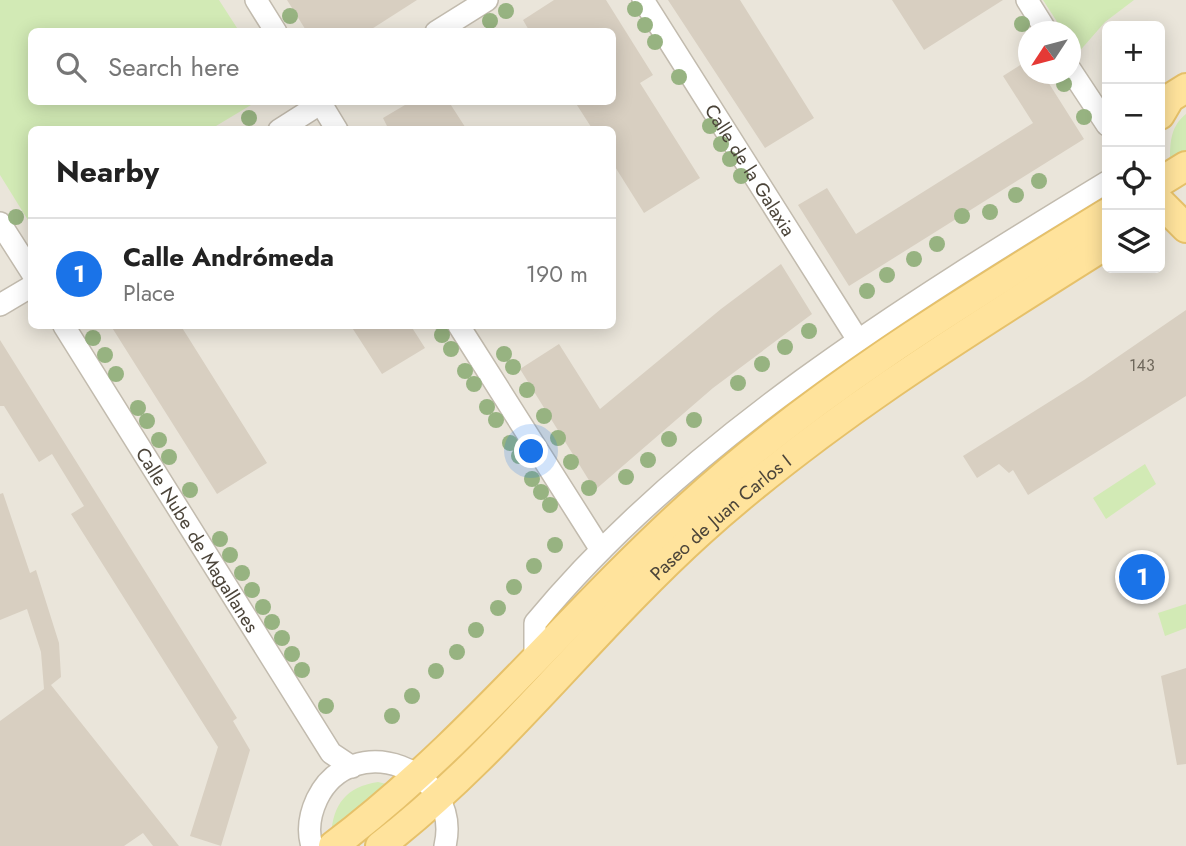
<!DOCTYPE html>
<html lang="en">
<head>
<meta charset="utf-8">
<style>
	:root { --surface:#fff; --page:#f2f2f2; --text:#222; --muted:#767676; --line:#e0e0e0; --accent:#1a73e8 }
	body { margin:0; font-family:Jost,sans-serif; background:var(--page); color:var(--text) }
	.controls { position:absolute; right:21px; top:21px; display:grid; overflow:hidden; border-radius:10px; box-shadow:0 4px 18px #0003 }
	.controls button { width:63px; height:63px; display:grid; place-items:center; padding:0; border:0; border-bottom:2px solid var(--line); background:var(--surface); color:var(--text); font:35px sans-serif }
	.compass { position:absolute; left:1018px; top:21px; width:63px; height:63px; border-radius:50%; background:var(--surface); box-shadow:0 4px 18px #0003; rotate:234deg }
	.you { position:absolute; left:532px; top:452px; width:24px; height:24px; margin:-18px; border:5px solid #fff; border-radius:50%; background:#1a73e8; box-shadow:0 0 0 10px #1a73e833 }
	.badge { display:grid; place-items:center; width:46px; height:46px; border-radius:50%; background:var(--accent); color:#fff; font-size:23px; font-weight:700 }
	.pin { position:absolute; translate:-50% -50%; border:4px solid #fff; box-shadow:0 2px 7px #0006 }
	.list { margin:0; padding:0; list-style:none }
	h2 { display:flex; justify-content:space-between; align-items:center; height:91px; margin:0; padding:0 28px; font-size:30px }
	h2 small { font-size:23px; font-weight:400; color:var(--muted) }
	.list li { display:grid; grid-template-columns:46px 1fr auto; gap:21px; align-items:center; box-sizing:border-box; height:112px; padding:0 28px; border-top:2px solid var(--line) }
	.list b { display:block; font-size:26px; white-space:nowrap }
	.list p { margin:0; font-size:23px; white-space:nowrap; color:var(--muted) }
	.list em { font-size:23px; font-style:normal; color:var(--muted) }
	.icon { flex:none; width:38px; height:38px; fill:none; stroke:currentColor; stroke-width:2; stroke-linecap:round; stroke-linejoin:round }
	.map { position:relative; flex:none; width:1186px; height:846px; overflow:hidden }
	.search { position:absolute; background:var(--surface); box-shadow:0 4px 18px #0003; left:28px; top:28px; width:588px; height:77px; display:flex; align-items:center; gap:18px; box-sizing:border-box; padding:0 24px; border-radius:10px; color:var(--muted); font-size:26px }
	.panel { position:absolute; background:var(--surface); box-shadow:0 4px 18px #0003; left:28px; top:126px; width:588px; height:203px; border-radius:10px }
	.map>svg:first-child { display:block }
	.residential { fill:#eae5da; fill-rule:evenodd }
	.green { fill:#d2eab5 }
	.building { fill:#d8cfc1 }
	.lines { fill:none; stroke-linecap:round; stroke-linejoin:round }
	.minor-casing { stroke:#c2bbae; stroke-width:24 }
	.major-casing { stroke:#e6c16a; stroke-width:32 }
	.minor { stroke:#fff; stroke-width:21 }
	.major { stroke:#ffe39c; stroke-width:28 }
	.tree { fill:#97b381 }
	.labels { text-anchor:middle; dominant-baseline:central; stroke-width:7; stroke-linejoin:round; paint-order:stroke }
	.number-label { font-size:16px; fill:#6e675b }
	.street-label { font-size:19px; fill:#4b4439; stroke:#fff }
</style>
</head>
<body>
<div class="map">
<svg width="1186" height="846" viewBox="0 0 1186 846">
	<rect width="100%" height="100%" fill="#f6f3ec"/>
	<path class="residential" d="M0 0H1186V846H0ZM1107 26H1160V268H1107ZM32 32H612V102H32ZM1028 32H1070V74H1028ZM32 130H612V326H32Z"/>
	<path class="green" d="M0 0H219L239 31 32 32V102H256L211 129 32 130 31 225 0 175Z
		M1043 0H1134L1105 22 1077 54 1071 43 1070 32 1063 31Z
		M1186 114V151L1170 160C1170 141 1171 126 1186 114Z
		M1145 464 1156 484 1106 519 1093 498Z
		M1186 604V628L1165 636 1158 613Z
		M378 782 391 785 331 836C333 804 346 787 378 782Z"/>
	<path class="building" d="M287 0H417L367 32H307Z
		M554 0H606L653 75 640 83 700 178 644 213 612 162V130H593L575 102H612V32H530L523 20Z
		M668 0H740L814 118 765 148Z
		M892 0H1003L924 50Z
		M1028 60V74H1043L1084 139 849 286 798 205 827 188 856 234 1033 123 1003 76Z
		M410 102H449L467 130H389L383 118Z
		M781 264 812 314 713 388 595 490 520 369 559 344 600 409 721 309Z
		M1186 310V396L1028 495 1013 470 1009 473 999 464 977 478 963 456 1084 380Z
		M111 326H181L267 463 217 494Z
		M351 326H411L425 348 382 374Z
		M0 340 237 718 233 721 250 750 221 846 190 836 218 747 71 514 84 506 52 454 39 462 4 406H0Z
		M3 493 30 573 36 570 59 643 61 677 51 685 179 846H153L143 833 124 846H0V721L44 689 41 652 27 609 0 620V494Z
		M1186 668V764L1177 765 1161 676Z"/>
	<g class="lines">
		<defs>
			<g id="minor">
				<path d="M256 0 276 32"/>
				<path id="s1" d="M643 0 858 340"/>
				<path d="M1027 0 1047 32"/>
				<path d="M436 32 487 0"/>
				<path d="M1070 69 1107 125"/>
				<path d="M320 102 337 130"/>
				<path d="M279 130 323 102"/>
				<path d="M0 223 32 273"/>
				<path d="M0 305 32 286"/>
				<path id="s2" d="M64 326 331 753 352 767"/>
				<path d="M459 326 601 550"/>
				<path d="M535 661V623C684 442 908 303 1107 182"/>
				<path d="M312 846C307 830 310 814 317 799 352 727 463 769 445 846"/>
			</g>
			<g id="major">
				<path d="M1160 115 1170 98 1186 88"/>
				<path d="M1160 182 1186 166"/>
				<path d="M1160 202 1186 228"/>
				<path d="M333 846C465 747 567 617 688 507 814 392 962 302 1107 213"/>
				<path id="s3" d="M380 846C499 755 590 631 701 531 825 420 967 332 1107 244"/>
			</g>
		</defs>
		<use href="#minor" class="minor-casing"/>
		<use href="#major" class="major-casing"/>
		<use href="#minor" class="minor"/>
		<use href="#major" class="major"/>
	</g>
	<g class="tree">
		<circle cx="635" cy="9" r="8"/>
		<circle cx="506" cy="11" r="8"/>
		<circle cx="290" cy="16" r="8"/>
		<circle cx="490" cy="21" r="8"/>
		<circle cx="1022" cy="24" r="8"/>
		<circle cx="645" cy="25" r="8"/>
		<circle cx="655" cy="42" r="8"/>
		<circle cx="679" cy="77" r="8"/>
		<circle cx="1064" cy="84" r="8"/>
		<circle cx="1084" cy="117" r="8"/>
		<circle cx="249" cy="118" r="8"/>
		<circle cx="710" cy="126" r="8"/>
		<circle cx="721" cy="144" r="8"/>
		<circle cx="730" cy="159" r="8"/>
		<circle cx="741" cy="176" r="8"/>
		<circle cx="1039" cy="181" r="8"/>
		<circle cx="1016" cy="195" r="8"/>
		<circle cx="990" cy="212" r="8"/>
		<circle cx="962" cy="216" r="8"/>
		<circle cx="16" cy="217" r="8"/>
		<circle cx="937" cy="244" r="8"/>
		<circle cx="914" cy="259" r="8"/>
		<circle cx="887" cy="275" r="8"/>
		<circle cx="867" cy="291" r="8"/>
		<circle cx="809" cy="331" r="8"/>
		<circle cx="442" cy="335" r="8"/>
		<circle cx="93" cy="338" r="8"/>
		<circle cx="785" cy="347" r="8"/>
		<circle cx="451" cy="349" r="8"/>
		<circle cx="504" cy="354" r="8"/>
		<circle cx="105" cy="355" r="8"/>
		<circle cx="762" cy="364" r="8"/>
		<circle cx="513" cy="367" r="8"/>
		<circle cx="465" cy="371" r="8"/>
		<circle cx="116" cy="374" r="8"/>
		<circle cx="738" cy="383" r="8"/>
		<circle cx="474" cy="384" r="8"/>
		<circle cx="527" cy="390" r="8"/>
		<circle cx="487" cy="407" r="8"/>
		<circle cx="138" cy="408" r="8"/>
		<circle cx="544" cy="416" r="8"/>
		<circle cx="496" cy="420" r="8"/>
		<circle cx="694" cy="420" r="8"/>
		<circle cx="147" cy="421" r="8"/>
		<circle cx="558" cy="438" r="8"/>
		<circle cx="669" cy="439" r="8"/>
		<circle cx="159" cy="440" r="8"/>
		<circle cx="510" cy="443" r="8"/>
		<circle cx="519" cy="456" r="8"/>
		<circle cx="169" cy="457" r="8"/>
		<circle cx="648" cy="460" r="8"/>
		<circle cx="571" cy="462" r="8"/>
		<circle cx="626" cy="477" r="8"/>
		<circle cx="532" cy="479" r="8"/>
		<circle cx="589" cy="488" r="8"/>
		<circle cx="190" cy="490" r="8"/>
		<circle cx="541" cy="492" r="8"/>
		<circle cx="550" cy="505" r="8"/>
		<circle cx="220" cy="539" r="8"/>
		<circle cx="555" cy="545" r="8"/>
		<circle cx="230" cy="555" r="8"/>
		<circle cx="534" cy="566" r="8"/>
		<circle cx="242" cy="573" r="8"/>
		<circle cx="514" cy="587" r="8"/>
		<circle cx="252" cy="590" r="8"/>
		<circle cx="263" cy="607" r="8"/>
		<circle cx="498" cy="608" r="8"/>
		<circle cx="272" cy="622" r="8"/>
		<circle cx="476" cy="630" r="8"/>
		<circle cx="282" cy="638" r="8"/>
		<circle cx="457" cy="652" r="8"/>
		<circle cx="292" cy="654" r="8"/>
		<circle cx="302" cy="670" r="8"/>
		<circle cx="436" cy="671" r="8"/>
		<circle cx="412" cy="696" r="8"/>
		<circle cx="326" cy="706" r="8"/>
		<circle cx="392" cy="716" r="8"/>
	</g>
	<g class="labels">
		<g class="number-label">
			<text x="1142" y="365">143</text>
		</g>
		<g class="street-label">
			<text stroke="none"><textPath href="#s1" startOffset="201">Calle de la Galaxia</textPath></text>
			<text stroke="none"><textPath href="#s3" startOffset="474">Paseo de Juan Carlos I</textPath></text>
			<text stroke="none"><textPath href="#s2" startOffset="252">Calle Nube de Magallanes</textPath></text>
		</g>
	</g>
</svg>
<div class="controls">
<button>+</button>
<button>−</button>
<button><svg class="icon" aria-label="locate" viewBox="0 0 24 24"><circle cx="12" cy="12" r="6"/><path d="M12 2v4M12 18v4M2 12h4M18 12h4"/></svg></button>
<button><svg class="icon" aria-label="layers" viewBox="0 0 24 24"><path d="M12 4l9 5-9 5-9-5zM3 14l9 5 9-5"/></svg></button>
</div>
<svg class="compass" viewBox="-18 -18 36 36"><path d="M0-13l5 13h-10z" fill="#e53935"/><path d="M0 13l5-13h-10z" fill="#767676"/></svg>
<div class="you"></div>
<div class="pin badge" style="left:1142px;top:577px">1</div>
<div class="search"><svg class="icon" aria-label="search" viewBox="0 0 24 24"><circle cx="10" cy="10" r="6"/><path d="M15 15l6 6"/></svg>Search here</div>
<section class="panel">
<h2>Nearby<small></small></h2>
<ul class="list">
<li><span class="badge">1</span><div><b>Calle Andrómeda</b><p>Place</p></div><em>190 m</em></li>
</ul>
</section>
</div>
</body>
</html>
